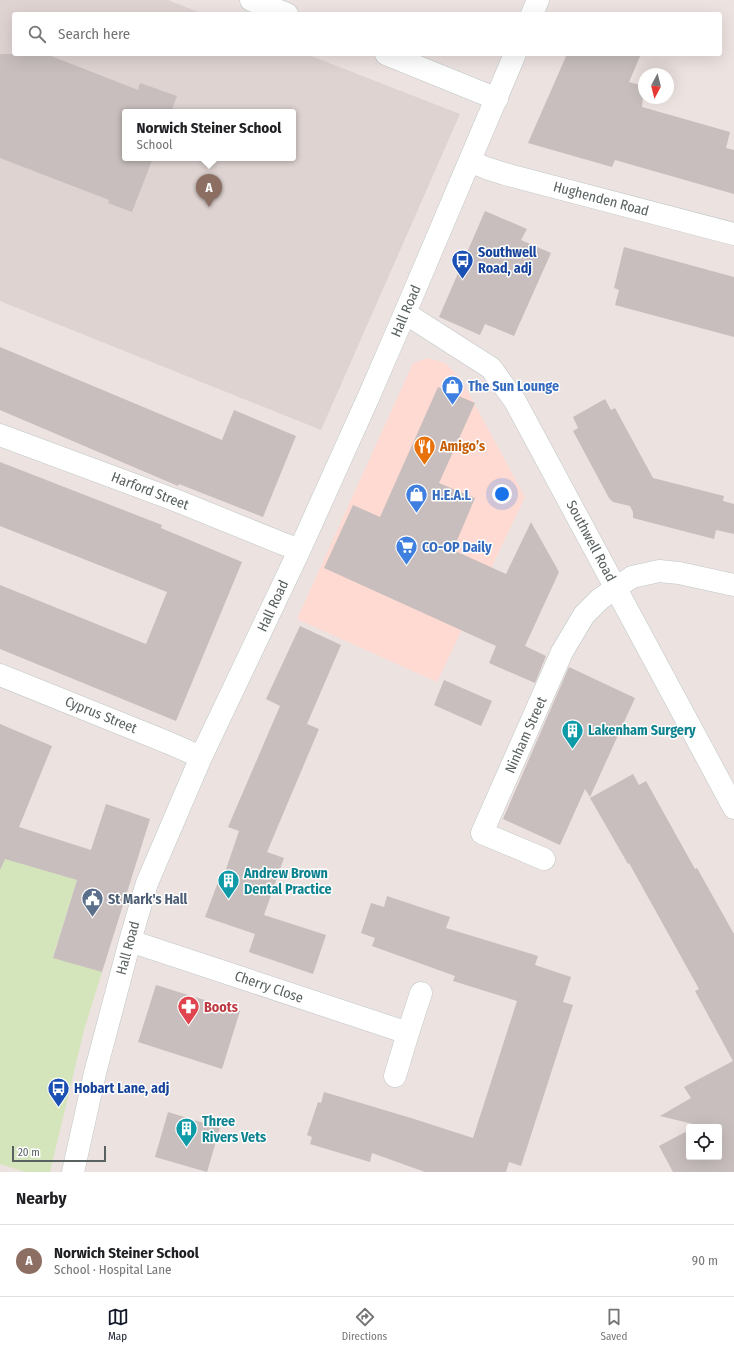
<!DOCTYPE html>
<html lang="en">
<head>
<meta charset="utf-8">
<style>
	:root { --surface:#fff; --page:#f2f2f2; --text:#202124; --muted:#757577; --line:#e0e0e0; --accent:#111827 }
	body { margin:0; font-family:"Fira Sans Condensed",sans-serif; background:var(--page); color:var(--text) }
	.controls { position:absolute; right:12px; bottom:12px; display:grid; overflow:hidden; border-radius:4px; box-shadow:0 4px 16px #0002 }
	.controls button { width:36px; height:36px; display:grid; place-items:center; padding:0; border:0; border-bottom:1px solid var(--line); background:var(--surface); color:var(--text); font:20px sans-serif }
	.compass { position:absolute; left:638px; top:68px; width:36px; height:36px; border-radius:50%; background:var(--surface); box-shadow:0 4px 16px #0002; rotate:187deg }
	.scale { position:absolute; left:12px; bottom:10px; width:94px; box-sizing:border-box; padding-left:4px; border:2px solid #596161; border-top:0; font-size:11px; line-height:14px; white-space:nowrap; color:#596161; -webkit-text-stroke:3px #fff; paint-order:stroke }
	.you { position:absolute; left:502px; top:494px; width:14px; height:14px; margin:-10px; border:3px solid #fff; border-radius:50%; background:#1a73e8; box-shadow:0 0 0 6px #1a73e833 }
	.badge { display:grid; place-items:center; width:26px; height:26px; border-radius:50%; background:var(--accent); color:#fff; font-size:13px; font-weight:700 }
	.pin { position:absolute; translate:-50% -33px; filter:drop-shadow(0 1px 2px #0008) }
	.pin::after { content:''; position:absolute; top:21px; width:14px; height:12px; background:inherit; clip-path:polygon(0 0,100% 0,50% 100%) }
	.popup { position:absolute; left:122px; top:109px; width:174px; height:52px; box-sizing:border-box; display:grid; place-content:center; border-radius:4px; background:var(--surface); filter:drop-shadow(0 1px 3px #0005); font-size:13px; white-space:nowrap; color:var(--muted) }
	.popup b { font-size:15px; color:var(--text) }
	.popup::after { content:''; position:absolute; left:50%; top:100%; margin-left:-8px; border:8px solid transparent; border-top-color:var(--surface) }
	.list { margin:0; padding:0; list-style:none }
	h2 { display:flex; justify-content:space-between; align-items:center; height:52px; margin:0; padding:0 16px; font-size:17px }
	h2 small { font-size:13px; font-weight:400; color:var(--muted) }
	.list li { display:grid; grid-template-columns:26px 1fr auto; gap:12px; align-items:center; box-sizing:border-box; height:72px; padding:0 16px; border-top:1px solid var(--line) }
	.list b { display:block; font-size:15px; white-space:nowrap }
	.list p { margin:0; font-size:13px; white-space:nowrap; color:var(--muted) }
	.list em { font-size:13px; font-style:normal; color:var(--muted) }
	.icon { flex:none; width:22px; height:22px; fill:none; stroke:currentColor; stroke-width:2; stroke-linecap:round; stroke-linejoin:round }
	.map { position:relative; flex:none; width:734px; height:1172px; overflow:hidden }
	.search { position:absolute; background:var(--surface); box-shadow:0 4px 16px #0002; left:12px; right:12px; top:12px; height:44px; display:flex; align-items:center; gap:10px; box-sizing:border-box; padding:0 14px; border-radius:4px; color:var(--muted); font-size:15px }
	.sheet { height:124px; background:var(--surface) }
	nav { display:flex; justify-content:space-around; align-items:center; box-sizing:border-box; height:56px; border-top:1px solid var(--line); background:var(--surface); font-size:11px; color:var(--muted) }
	nav a { display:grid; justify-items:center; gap:2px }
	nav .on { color:var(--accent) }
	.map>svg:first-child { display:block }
	.commercial { fill:#fedad3 }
	.education { fill:#ded3d1; fill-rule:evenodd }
	.green { fill:#d5e5bb }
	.building { fill:#c7bebd }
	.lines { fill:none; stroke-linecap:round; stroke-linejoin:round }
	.minor-casing { stroke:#bfc7c7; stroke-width:23 }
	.minor { stroke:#fff; stroke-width:22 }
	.labels { text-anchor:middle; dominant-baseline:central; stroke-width:3; stroke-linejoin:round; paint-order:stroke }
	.street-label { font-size:14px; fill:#596161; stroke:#fff }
	.transit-label { font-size:14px; font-weight:bold; fill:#164399; stroke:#fff; text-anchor:start }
	.shop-label { font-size:14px; font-weight:bold; fill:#366cbe; stroke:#fff; text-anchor:start }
	.food-label { font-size:14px; font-weight:bold; fill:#c56008; stroke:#fff; text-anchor:start }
	.culture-label { font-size:14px; font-weight:bold; fill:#0d838f; stroke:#fff; text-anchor:start }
	.service-label { font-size:14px; font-weight:bold; fill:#4e5e75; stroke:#fff; text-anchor:start }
	.health-label { font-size:14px; font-weight:bold; fill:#be3a42; stroke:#fff; text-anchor:start }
</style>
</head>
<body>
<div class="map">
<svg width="734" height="1172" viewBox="0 0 734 1172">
	<rect width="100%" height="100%" fill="#ece2e0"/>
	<path class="commercial" d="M428 358 445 363 461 379 525 497 437 682 297 619 413 363Z"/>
	<path class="education" d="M0 0H168L203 14H14V54H306L460 114 321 430 0 301ZM125 112H293V158H125Z"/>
	<path class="green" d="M0 857 77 880 53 957 102 972 84 1030 50 1172H25L0 1164Z"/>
	<path class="building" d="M0 54H46L138 90 140 83 177 96 171 112H125V158H153L132 212 108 203 109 200 0 158Z
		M567 54H641L629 82 644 86 642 107 730 132 726 148 734 150V194L615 160 612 167 528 143Z
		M485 211 527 229 521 240 551 253 514 336 485 324 480 335 439 317Z
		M624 247 734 277V337L615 305 619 290 614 288Z
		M0 347 222 440 234 410 296 436 263 517 179 484 178 486 0 410Z
		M438 387 475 403 439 483 475 498 453 550 506 574 531 522 559 572 525 646 546 656 535 683 489 663 496 646 324 568 353 505 380 517Z
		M605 399 611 410 615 408 653 478 724 496 723 501 734 504V534L716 530 714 539 633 518V512L630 506 613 502 609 498 573 431 578 428 573 417Z
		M0 462 162 525 161 528 242 562 176 721 0 649V585L146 644 167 592 0 526Z
		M300 626 341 645 307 724 319 729 267 852 284 858 264 915 326 935 313 974 249 952 255 934 205 917 221 874 224 875 239 831 228 827 280 706 266 699Z
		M569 667 635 698 590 797 585 789 560 845 503 819Z
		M444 680 492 701 481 726 434 705Z
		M0 724 52 746 19 827 91 850 106 804 150 819 102 972 53 958 77 880 5 859 0 870Z
		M633 774 639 785 646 781 695 869 697 868 734 934V1172H673L659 1146 689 1130V1157H719V1127H694L697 1125 660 1116 691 1098 684 1087 733 1061 695 991 699 989 629 863 628 864 590 798Z
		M387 896 450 917 446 928 538 956 535 965 571 977 563 1002 573 1005 521 1166 509 1162 506 1172H425L372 1153 370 1162 310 1144 312 1137 307 1135 318 1102 321 1103 324 1092 411 1118 473 1138 517 1001 453 981 455 976 372 946 375 938 361 933 371 903 384 907Z
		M156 985 240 1011 222 1069 138 1042Z
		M168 1112 220 1128 207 1172 155 1157Z"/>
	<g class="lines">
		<defs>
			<path id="minor" d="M251 0 287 14
				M532 14 538 0
				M386 54 497 99
				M470 161 486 168 505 174 734 234
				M405 313 491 368 515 401 734 808
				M0 435 175 500 286 545 300 549
				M0 675 169 743 201 757
				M544 859 482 833 562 652 584 615 600 599 632 577 659 571 679 573 734 585
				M130 941 408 1033 395 1076
				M408 1033 421 993
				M73 1172 95 1073 130 941 147 883 201 757 300 549 369 396 405 313 515 54"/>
		</defs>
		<use href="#minor" class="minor-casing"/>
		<use href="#minor" class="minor"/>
	</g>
	<defs>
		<symbol id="bus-pin" viewBox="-11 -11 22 30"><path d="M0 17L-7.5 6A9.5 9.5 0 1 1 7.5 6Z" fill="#1a4fb4" stroke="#fff"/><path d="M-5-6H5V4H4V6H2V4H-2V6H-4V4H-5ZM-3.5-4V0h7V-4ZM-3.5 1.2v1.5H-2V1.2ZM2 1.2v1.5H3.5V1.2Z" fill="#fff"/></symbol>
		<symbol id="shop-pin" viewBox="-11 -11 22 30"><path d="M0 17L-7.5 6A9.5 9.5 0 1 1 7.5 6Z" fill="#3f7fe0" stroke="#fff"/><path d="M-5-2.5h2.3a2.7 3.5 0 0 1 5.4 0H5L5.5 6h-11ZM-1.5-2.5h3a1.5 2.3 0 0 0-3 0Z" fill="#fff"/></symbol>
		<symbol id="restaurant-pin" viewBox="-11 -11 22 30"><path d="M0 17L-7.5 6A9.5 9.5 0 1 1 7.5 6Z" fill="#e8710a" stroke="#fff"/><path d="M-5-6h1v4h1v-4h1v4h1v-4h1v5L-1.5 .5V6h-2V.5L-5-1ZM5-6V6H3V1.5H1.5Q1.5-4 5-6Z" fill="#fff"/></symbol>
		<symbol id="supermarket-pin" viewBox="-11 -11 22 30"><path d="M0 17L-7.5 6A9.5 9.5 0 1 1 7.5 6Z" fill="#3f7fe0" stroke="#fff"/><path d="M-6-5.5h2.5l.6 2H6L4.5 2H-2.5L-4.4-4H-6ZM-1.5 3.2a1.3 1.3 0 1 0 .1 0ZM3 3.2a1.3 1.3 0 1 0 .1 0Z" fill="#fff"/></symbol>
		<symbol id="building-pin" viewBox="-11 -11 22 30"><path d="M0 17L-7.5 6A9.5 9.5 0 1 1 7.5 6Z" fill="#0f9aa8" stroke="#fff"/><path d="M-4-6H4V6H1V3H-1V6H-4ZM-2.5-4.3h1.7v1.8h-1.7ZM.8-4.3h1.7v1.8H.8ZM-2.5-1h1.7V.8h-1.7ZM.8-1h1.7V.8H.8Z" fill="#fff"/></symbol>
		<symbol id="civic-pin" viewBox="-11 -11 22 30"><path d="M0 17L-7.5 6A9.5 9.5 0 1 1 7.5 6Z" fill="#5c6f8a" stroke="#fff"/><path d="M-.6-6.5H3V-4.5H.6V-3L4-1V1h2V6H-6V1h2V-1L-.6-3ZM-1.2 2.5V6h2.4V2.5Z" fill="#fff"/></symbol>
		<symbol id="pharmacy-pin" viewBox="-11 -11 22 30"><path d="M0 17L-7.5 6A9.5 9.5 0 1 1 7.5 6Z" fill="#e0444e" stroke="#fff"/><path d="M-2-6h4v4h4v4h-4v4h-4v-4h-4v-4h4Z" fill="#fff"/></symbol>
	</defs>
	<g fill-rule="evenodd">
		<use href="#bus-pin" x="450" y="248" width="25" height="34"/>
		<use href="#shop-pin" x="440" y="374" width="25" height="34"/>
		<use href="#restaurant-pin" x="412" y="434" width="25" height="34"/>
		<use href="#shop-pin" x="404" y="482" width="25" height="34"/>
		<use href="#supermarket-pin" x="394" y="534" width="25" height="34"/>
		<use href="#building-pin" x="560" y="718" width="25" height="34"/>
		<use href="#building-pin" x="216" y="868" width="25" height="34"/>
		<use href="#civic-pin" x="80" y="886" width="25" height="34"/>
		<use href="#pharmacy-pin" x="176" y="994" width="25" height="34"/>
		<use href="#bus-pin" x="46" y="1076" width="25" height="34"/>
		<use href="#building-pin" x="174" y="1116" width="25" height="34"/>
	</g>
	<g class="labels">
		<g class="street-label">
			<text transform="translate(601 199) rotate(15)">Hughenden Road</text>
			<text transform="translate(406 311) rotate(-67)">Hall Road</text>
			<text transform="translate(150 491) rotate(21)">Harford Street</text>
			<text transform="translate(591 541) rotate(62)">Southwell Road</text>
			<text transform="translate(273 606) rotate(-65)">Hall Road</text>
			<text transform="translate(101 715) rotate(22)">Cyprus Street</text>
			<text transform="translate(526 735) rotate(-66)">Ninham Street</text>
			<text transform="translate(128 948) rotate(-75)">Hall Road</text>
			<text transform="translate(269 987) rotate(19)">Cherry Close</text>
		</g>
		<g class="transit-label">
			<text x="478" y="252">Southwell<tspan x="478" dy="16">Road, adj</tspan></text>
			<text x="74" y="1088">Hobart Lane, adj</text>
		</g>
		<g class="shop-label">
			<text x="468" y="386">The Sun Lounge</text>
			<text x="432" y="495">H.E.A.L</text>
			<text x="422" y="547">CO-OP Daily</text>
		</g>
		<g class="food-label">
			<text x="440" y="446">Amigo’s</text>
		</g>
		<g class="culture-label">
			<text x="588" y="730">Lakenham Surgery</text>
			<text x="244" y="873">Andrew Brown<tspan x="244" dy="16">Dental Practice</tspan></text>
			<text x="202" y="1121">Three<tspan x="202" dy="16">Rivers Vets</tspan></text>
		</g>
		<g class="service-label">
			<text x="108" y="899">St Mark's Hall</text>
		</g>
		<g class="health-label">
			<text x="204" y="1007">Boots</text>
		</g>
	</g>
</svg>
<div class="controls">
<button><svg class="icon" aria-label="locate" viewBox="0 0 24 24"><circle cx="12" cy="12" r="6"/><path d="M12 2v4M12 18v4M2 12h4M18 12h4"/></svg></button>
</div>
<svg class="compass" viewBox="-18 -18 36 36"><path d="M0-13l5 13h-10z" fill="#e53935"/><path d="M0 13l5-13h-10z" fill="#757577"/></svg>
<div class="scale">20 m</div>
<div class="you"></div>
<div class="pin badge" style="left:209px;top:207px;background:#8d6e63">A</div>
<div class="popup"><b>Norwich Steiner School</b>School</div>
<div class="search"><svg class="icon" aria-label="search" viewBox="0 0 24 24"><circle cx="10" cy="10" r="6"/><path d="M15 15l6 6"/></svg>Search here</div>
</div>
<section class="sheet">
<h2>Nearby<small></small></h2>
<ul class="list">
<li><span class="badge" style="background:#8d6e63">A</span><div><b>Norwich Steiner School</b><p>School · Hospital Lane</p></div><em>90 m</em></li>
</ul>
</section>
<nav>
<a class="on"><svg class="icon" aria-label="map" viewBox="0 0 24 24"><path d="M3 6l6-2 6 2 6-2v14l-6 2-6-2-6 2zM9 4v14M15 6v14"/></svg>Map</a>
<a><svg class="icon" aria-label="directions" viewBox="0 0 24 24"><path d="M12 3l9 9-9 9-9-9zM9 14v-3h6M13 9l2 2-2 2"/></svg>Directions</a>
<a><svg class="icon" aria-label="saved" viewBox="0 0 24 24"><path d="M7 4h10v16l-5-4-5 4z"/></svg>Saved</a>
</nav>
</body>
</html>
